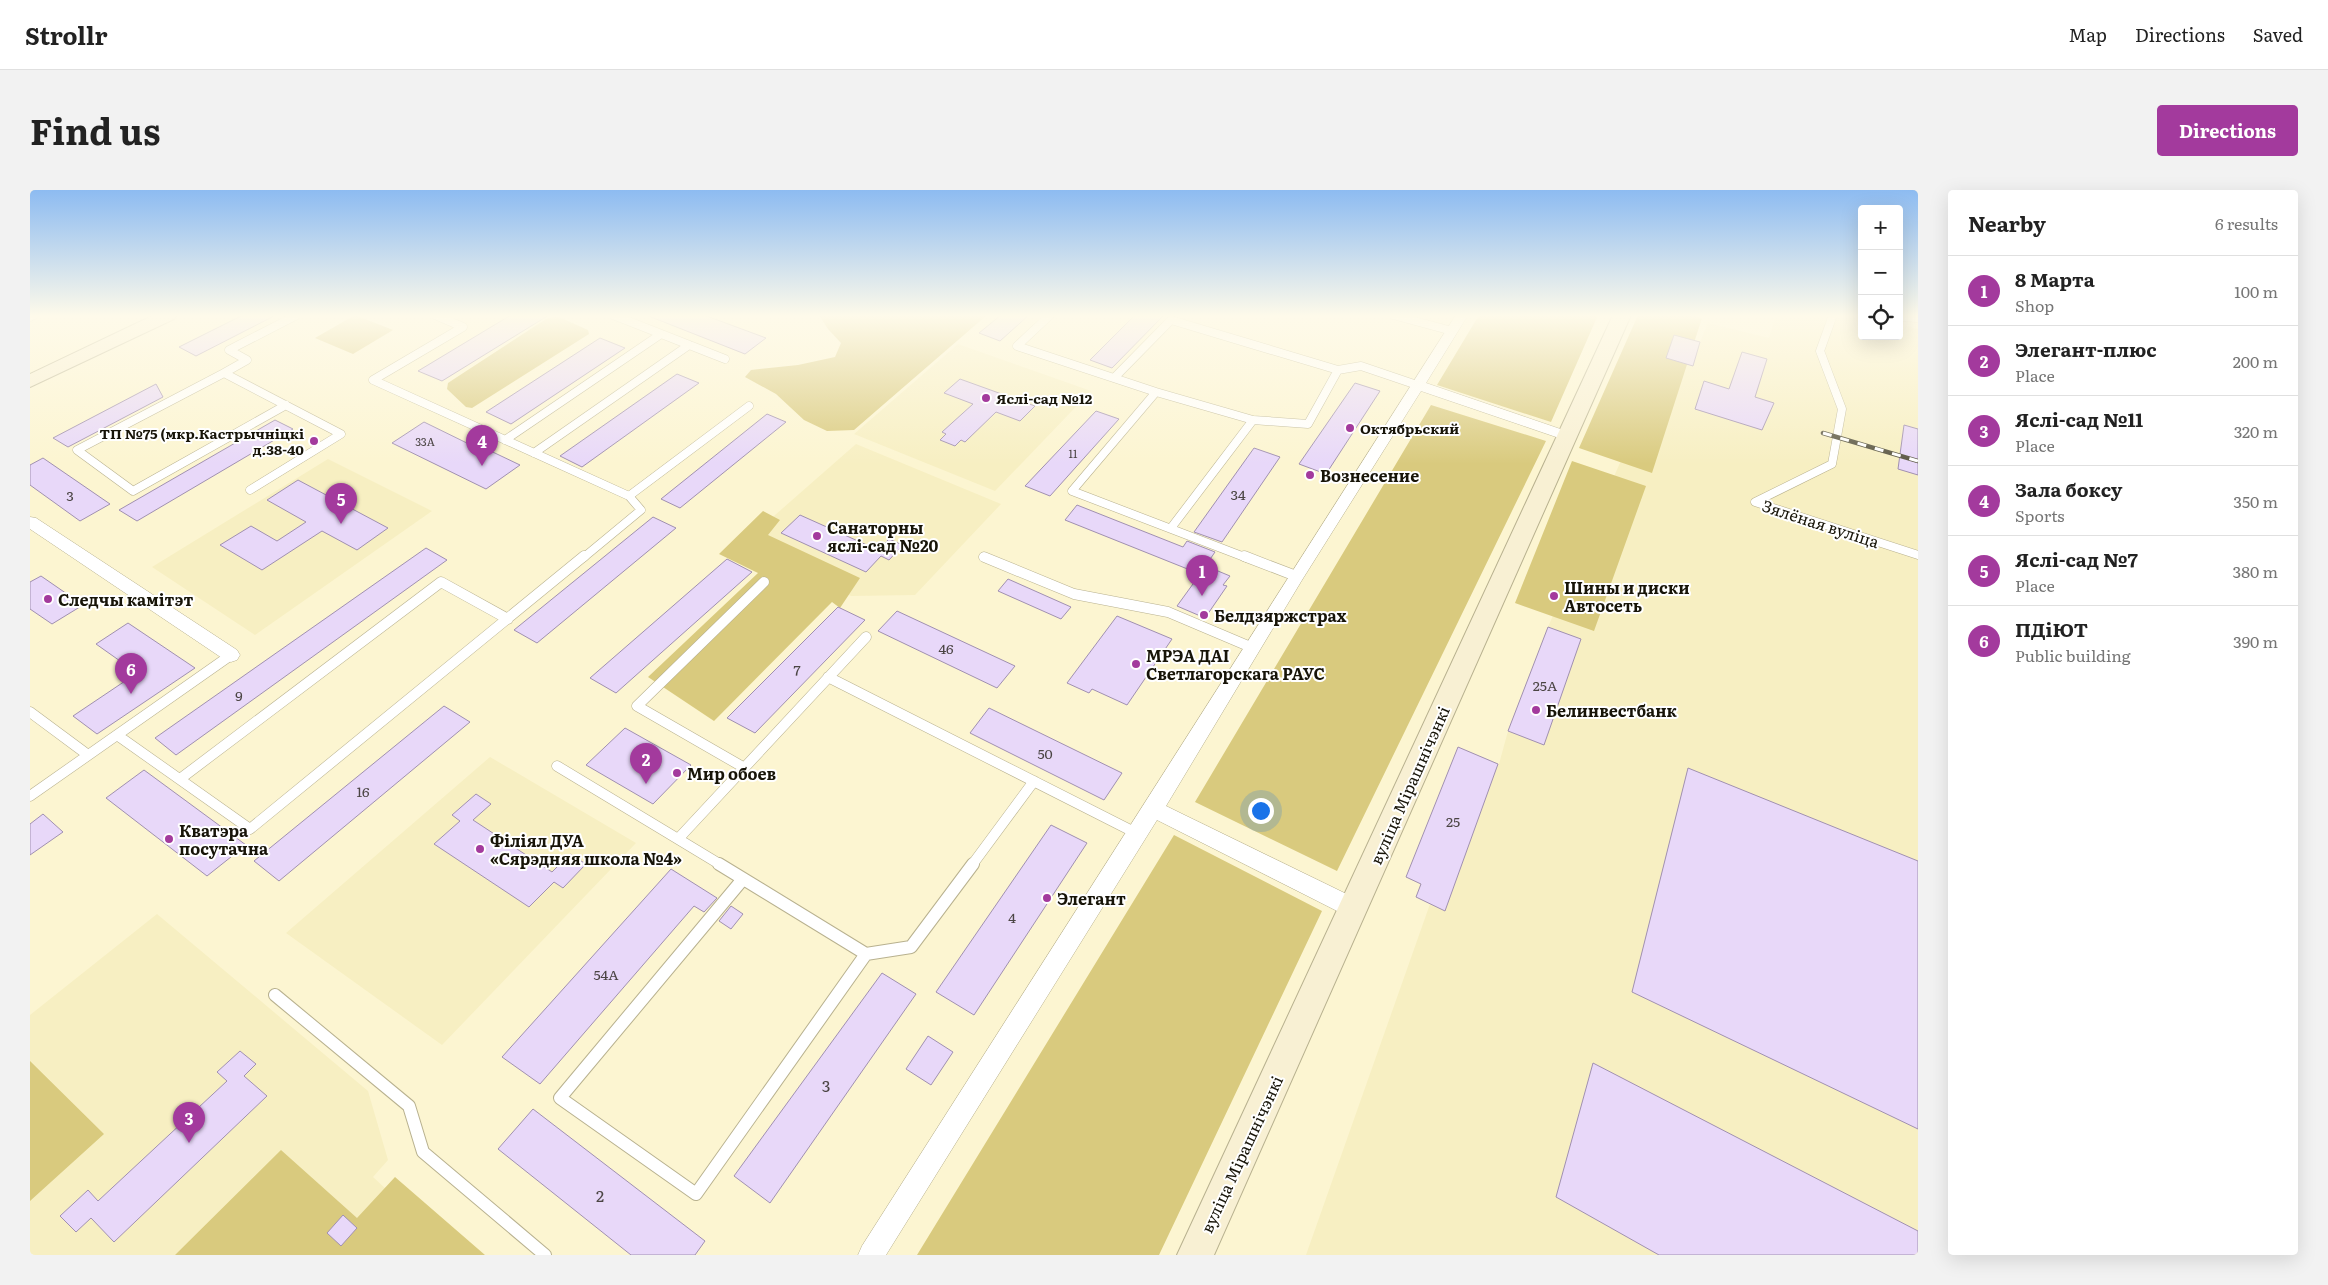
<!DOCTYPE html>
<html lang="en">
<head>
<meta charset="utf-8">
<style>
	:root { --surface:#fff; --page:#f2f2f2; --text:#222; --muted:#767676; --line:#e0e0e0; --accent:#a33a9d }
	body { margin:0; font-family:Literata,serif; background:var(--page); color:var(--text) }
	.controls { position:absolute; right:15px; top:15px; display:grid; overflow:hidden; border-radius:5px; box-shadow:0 5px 20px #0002 }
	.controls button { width:45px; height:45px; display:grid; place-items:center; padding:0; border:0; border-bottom:1px solid var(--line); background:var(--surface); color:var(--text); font:25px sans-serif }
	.you { position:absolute; left:1230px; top:620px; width:18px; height:18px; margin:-12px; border:4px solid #fff; border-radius:50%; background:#1a73e8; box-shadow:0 0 0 8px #1a73e833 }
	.badge { display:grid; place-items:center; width:32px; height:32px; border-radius:50%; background:var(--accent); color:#fff; font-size:16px; font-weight:700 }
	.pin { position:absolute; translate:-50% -41px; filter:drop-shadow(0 1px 2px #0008) }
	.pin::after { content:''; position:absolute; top:26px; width:18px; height:15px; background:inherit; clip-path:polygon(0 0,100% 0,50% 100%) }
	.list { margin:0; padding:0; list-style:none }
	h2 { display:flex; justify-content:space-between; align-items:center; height:65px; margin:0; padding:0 20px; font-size:21px }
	h2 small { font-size:16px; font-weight:400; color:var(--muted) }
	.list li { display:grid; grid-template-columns:32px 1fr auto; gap:15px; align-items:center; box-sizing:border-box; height:70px; padding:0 20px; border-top:1px solid var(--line) }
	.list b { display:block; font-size:19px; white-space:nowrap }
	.list p { margin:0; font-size:16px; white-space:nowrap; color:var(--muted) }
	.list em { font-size:16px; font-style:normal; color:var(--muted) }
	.icon { flex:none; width:28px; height:28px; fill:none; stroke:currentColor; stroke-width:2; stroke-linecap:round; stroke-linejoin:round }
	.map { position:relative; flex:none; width:1888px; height:1065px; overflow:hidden; border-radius:5px }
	header { display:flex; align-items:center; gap:30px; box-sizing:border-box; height:70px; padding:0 25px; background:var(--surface); border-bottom:1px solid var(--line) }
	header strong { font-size:24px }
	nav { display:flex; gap:28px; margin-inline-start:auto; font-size:18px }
	.intro { display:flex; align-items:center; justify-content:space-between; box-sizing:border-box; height:120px; padding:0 30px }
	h1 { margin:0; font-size:35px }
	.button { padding:12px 22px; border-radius:5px; background:var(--accent); color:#fff; font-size:18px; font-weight:700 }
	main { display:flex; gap:30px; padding:0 30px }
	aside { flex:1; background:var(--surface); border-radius:5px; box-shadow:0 5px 20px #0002 }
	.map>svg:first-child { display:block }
	.built { fill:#f7efc2 }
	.green { fill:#d9ca7e }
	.building { fill:#e8d8f9; stroke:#a090b0 }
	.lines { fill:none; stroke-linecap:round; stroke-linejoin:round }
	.lane-far2-casing { stroke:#b8b18f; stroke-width:9 }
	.lane-far1-casing { stroke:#b8b18f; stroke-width:11 }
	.lane-casing { stroke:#b8b18f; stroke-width:14 }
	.street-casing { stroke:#b8b18f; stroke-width:1 }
	.secondary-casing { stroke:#b8b18f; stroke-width:2 }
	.lane-far2 { stroke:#fff; stroke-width:8 }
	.lane-far1 { stroke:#fff; stroke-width:10 }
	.lane { stroke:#fff; stroke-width:12 }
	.street { fill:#fff; fill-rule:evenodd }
	.secondary { fill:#f8f0d3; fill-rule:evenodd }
	.rail-casing { stroke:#5c5845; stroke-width:4.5 }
	.rail { stroke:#fff; stroke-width:3; stroke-dasharray:9; stroke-linecap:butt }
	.poi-dot { fill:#a33a9d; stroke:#fff; stroke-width:2 }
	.labels { text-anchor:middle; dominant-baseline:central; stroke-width:4; stroke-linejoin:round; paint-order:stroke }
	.far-number-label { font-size:11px; fill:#4b4544 }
	.far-poi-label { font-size:14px; font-weight:bold; fill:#171408; stroke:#fff; text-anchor:start }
	.number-label { font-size:14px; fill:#4b4544 }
	.poi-label { font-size:16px; font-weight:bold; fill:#171408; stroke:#fff; text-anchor:start }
	.street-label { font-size:16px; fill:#171408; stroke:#fff }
	.near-number-label { font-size:16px; fill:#4b4544 }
</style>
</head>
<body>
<header>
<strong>Strollr</strong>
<nav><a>Map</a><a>Directions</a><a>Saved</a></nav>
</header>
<div class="intro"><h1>Find us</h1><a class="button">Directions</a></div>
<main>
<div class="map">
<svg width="1888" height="1065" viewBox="0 0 1888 1065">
	<rect width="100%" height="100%" fill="#fcf5d1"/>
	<path class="built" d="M1746 125H1831L1832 146H1869V134L1888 139V1065H1276L1400 714 1386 707 1390 694 1376 687 1428 557 1469 574 1478 541 1518 437 1636 168 1644 145 1670 152 1678 133 1739 148Z
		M928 154 1061 201 965 301 824 244Z
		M826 254 971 314 885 405 821 406 712 354Z
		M298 269 402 321 225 445 122 377Z
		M460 567 606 653 412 855 256 743Z
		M127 724 338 901 358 970 343 987 371 1013 322 1065H0V825Z"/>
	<path class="green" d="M325 125 363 140 323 164 285 148Z
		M789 125H957L824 240 797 241 774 230 746 204 715 187 721 180 768 175 805 167 811 153 798 139Z
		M1449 125H1568L1521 232 1407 195Z
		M1608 125H1661L1672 128 1622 283 1549 258Z
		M523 127H529L558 140 559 144 442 218 436 217 417 199 418 193 424 189 516 129Z
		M1401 215 1516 251 1307 681 1165 612Z
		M1542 271 1616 296 1564 441 1485 413Z
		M733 321 750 330 738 345 830 388 810 418 802 412 684 531 618 487 728 383 689 364Z
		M1144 645 1292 721 1129 1065H887Z
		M0 871 74 944 0 1011Z
		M251 960 327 1028 365 987 455 1065H145Z"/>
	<path class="building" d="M213 125H246L166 166 149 157Z
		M481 125H519L412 191 388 181Z
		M616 125H674L736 148 715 164Z
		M971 125H999L970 151 949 143Z
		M1105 125H1134L1082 178 1060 170Z
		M1644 145 1670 152 1663 176 1636 168Z
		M570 148 595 158 481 234 456 222Z
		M1712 162 1737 169 1725 207 1744 213 1732 240 1665 219 1674 191 1699 199Z
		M647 184 669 193 552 277 530 266Z
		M930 189 1005 216 990 231 966 222 935 252 931 250 925 256 910 250 916 244 912 242 943 214 914 203Z
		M1325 193 1350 201 1296 284 1269 274Z
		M126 194 133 207 38 257 23 248Z
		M1066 221 1089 229 1020 306 995 296Z
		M737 224 756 232 650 318 631 309Z
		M245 230 263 239 107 331 89 320Z
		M394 232 445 257 448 255 490 275 456 299 362 253Z
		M1874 235 1888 239V285L1868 279Z
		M1224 258 1250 267 1192 352 1164 342Z
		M13 268 80 314 50 331 0 295V275Z
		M268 290 358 338 327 360 292 341 232 380 190 355 221 336 247 351 276 332 237 310Z
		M1047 315 1153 357 1157 351 1185 362 1170 384 1035 330Z
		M770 325 848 360 859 349 873 355 859 370 851 366 836 382 751 343Z
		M623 327 646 338 507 453 484 440Z
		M396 358 417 370 146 565 125 548Z
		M697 369 722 382 586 503 560 488Z
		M1176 376 1200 386 1193 395 1197 396 1175 428 1147 416Z
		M11 386 53 415 22 434 0 419V392Z
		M978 389 1041 417 1031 429 968 401Z
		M808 417 835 430 725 543 697 528Z
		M867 421 985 476 967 498 848 441Z
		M1087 426 1142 449 1097 515 1062 499 1059 503 1037 493Z
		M98 433 165 478 67 544 43 526 107 483 66 454Z
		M1518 437 1551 449 1514 555 1478 541Z
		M414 516 440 532 249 691 224 671Z
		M959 518 1092 583 1074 610 940 543Z
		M595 538 661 575 623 614 556 575Z
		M1428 557 1468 574 1415 721 1386 707 1391 694 1376 687Z
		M1658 578 1888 671V939L1602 802Z
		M114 580 216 655 177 686 76 608Z
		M446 604 461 614 443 630 522 682 540 664 556 674 533 698 524 692 499 717 404 654 430 631 422 625Z
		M13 624 33 642 0 665V634Z
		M1021 635 1057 653 944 825 906 802Z
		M641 679 687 708 674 722 664 716 510 894 472 867Z
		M701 716 713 724 701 739 689 731Z
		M852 783 886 804 740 1013 704 986Z
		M898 846 923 862 901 895 876 879Z
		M210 861 226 874 214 886 237 906 84 1052 61 1028 46 1042 30 1026 58 1000 68 1011 197 891 187 882Z
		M1563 873 1888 1041V1065H1629L1526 1007Z
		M503 919 675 1051 665 1065H601L468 959Z
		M313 1025 327 1038 311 1056 297 1043Z"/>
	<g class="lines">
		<defs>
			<path id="lane-far2" d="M405 125 433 137 343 190 599 306
				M583 125 695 169
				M1020 125 987 156 1126 202 1042 301 1217 368
				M1363 125 1422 141
				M1803 125 1790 161 1812 219 1802 274 1725 312 1888 365
				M0 127 4 125
				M1308 180 1331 176 1387 195
				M194 183 47 260 103 301 256 215
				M1084 188 1141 130 1308 180 1278 234 1223 230
				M1126 202 1223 230 1141 338
				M475 250 631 144
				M504 263 659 155
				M220 300 311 244 194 183 217 170 199 160 267 125
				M553 368 611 320 599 306 719 216"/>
			<path id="lane-far1" d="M1214 366 1266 386
				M954 367 1044 404 1138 422 1223 458
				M798 487 1108 644
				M0 522 58 565
				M87 545 220 639 554 366
				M527 576 648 649 836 447
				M713 577 607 516 734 392
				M150 589 411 392 478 429
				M0 606 201 465
				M648 649 691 675
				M942 675 1004 591"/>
			<path id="lane" d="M689 674 836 764 881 757 943 674
				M713 689 530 908 666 1004 836 764
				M245 805 379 916 393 962 515 1065"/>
			<path id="street" d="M1426 125H1438L1396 193 1542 243 1544 246 1542 249H1532L1391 201 1272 390 1136 616 1331 711 1334 718 1331 725 1323 728 1315 725 1127 630 856 1065H828L832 1056Z
				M1869 125H1888V132L1869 131Z
				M0 327 6 328 207 460 210 465 207 470 201 472 195 470 0 339Z"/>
			<path id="secondary" d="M124 125H147L144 129 0 197V184Z
				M1583 125H1601L1184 1065H1147Z"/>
		</defs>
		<use href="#lane-far2" class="lane-far2-casing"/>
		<use href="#lane-far1" class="lane-far1-casing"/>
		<use href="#lane" class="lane-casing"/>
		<use href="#street" class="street-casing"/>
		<use href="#secondary" class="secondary-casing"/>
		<use href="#lane-far2" class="lane-far2"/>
		<use href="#lane-far1" class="lane-far1"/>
		<use href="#lane" class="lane"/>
		<use href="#street" class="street"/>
		<use href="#secondary" class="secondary"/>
		<defs>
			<path id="rail" d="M1793 243 1888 271"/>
		</defs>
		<use href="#rail" class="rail-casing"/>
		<use href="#rail" class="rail"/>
	</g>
	<linearGradient id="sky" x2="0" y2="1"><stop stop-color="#8dbbf1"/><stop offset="0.46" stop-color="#fefaea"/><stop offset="1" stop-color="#fefaea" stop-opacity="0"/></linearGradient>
	<rect width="1888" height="274" fill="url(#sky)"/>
	<g class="poi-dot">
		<circle cx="956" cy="208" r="5"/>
		<circle cx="1320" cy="238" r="5"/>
		<circle cx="284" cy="251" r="5"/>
		<circle cx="1280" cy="285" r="5"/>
		<circle cx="787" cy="346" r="5"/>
		<circle cx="1524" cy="406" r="5"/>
		<circle cx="18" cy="409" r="5"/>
		<circle cx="1174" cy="425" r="5"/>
		<circle cx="1106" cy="474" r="5"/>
		<circle cx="1506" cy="520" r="5"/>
		<circle cx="647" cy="583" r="5"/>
		<circle cx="139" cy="649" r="5"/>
		<circle cx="450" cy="659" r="5"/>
		<circle cx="1017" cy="708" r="5"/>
	</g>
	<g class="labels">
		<g class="far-number-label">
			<text x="395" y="251">33А</text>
			<text x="1043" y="263">11</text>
		</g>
		<g class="far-poi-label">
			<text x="966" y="208">Яслі-сад №12</text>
			<text x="1330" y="238">Октябрьский</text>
			<text x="274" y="243" text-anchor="end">ТП №75 (мкр.Кастрычніцкі<tspan x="274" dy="16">д.38-40</tspan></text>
		</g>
		<g class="number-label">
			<text x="1208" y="304">34</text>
			<text x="40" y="305">3</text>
			<text x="916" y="458">46</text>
			<text x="767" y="479">7</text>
			<text x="1515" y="495">25А</text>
			<text x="209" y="505">9</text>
			<text x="1015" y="563">50</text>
			<text x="333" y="601">16</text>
			<text x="1423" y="631">25</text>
			<text x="982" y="727">4</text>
			<text x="576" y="784">54А</text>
		</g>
		<g class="poi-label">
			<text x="1290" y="285">Вознесение</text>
			<text x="797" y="337">Санаторны<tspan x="797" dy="18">яслі-сад №20</tspan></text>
			<text x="1534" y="397">Шины и диски<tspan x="1534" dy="18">Автосеть</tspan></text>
			<text x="28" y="409">Следчы камітэт</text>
			<text x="1184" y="425">Белдзяржстрах</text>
			<text x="1116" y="465">МРЭА ДАІ<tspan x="1116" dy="18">Светлагорскага РАУС</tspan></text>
			<text x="1516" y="520">Белинвестбанк</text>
			<text x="657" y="583">Мир обоев</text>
			<text x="149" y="640">Кватэра<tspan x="149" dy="18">посутачна</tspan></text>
			<text x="460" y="650">Філіял ДУА<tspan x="460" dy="18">«Сярэдняя школа №4»</tspan></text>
			<text x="1027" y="708">Элегант</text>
		</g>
		<g class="street-label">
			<text transform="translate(1791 333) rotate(18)">Зялёная вуліца</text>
			<text transform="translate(1379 595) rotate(-66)">вуліца Мірашнічэнкі</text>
			<text transform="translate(1211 964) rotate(-65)">вуліца Мірашнічэнкі</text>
		</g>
		<g class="near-number-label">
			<text x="796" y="895">3</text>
			<text x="570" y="1005">2</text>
		</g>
	</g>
</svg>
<div class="controls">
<button>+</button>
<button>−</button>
<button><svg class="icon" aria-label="locate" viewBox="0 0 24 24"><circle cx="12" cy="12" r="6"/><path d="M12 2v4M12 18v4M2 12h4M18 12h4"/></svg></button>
</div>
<div class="you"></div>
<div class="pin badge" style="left:1172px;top:406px">1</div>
<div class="pin badge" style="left:616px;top:594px">2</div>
<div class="pin badge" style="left:159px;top:953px">3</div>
<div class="pin badge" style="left:452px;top:276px">4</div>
<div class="pin badge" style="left:311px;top:334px">5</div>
<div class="pin badge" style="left:101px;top:504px">6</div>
</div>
<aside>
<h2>Nearby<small>6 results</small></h2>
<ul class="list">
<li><span class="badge">1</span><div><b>8 Марта</b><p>Shop</p></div><em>100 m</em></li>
<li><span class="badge">2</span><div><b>Элегант-плюс</b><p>Place</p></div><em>200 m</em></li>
<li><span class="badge">3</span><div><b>Яслі-сад №11</b><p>Place</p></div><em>320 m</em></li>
<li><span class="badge">4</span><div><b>Зала боксу</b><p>Sports</p></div><em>350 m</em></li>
<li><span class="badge">5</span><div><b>Яслі-сад №7</b><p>Place</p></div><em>380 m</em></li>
<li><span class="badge">6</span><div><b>ПДіЮТ</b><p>Public building</p></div><em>390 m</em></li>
</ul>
</aside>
</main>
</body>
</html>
